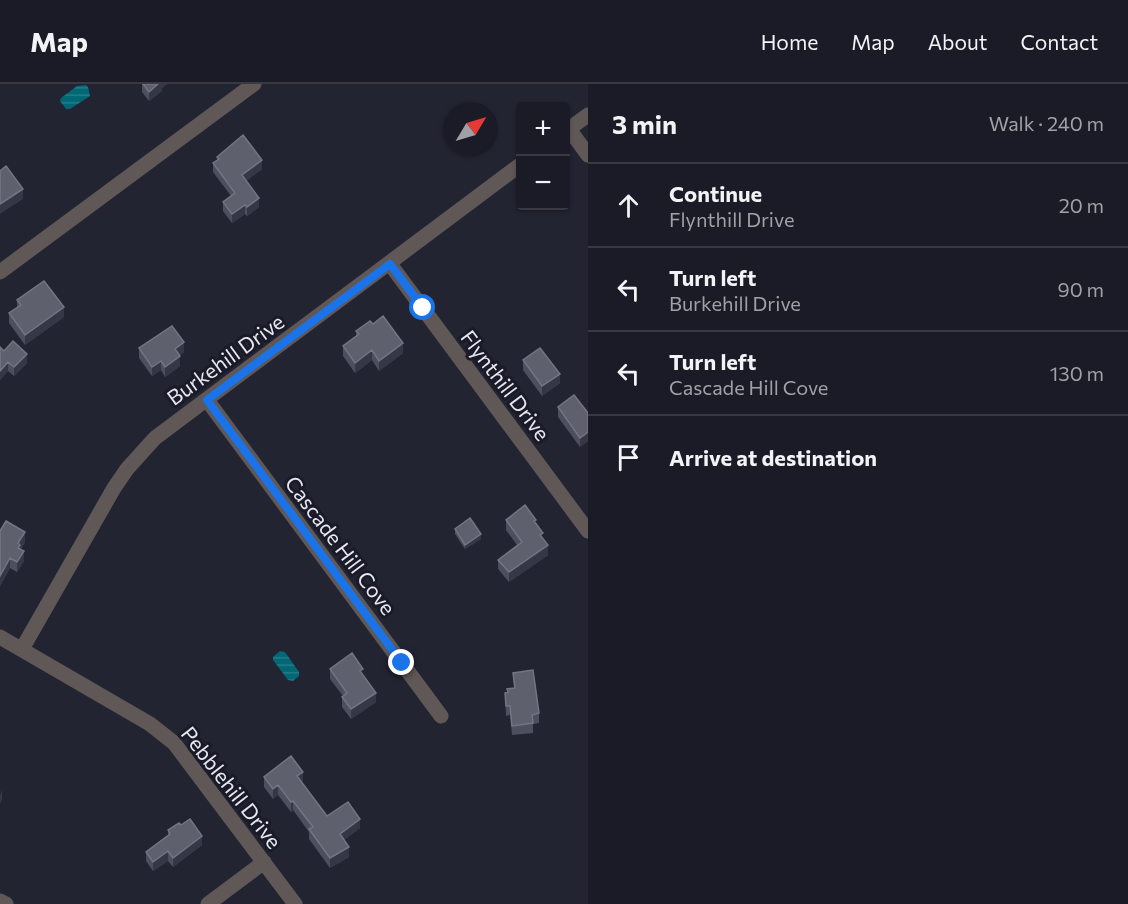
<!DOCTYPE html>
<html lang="en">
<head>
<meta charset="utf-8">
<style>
	:root { --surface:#1a1b26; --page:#23242e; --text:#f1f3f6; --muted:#9fa1a7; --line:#383943 }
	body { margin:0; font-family:Commissioner,sans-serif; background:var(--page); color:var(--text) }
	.controls { position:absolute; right:18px; top:18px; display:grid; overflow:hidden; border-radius:6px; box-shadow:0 2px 4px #0004 }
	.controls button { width:54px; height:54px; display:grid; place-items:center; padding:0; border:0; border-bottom:2px solid var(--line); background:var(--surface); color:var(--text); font:30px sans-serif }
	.compass { position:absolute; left:444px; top:18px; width:54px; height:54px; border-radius:50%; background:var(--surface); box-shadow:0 2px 4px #0004; rotate:52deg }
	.stop { position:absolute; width:18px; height:18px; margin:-14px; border:4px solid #1a73e8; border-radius:50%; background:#fff }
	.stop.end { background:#1a73e8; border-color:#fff; box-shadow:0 2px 6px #0008 }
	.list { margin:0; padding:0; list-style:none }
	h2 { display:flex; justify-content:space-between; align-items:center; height:78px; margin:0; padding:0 24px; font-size:26px }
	h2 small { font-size:20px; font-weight:400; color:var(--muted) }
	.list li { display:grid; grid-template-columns:39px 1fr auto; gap:18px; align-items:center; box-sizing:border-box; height:84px; padding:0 24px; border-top:2px solid var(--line) }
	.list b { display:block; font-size:22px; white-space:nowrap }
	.list p { margin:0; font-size:20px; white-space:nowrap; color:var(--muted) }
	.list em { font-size:20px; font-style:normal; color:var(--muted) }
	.icon { flex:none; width:33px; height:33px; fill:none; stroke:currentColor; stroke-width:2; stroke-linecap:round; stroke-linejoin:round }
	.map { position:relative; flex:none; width:588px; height:820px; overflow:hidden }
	header { display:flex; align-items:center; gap:36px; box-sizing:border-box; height:84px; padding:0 30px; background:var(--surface); border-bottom:2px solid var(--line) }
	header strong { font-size:28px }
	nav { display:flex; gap:33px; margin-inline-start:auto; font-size:21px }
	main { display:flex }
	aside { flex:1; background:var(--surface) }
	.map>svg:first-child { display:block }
	.water { fill:url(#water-rules) }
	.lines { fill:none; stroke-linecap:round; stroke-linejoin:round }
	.minor { stroke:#605856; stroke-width:15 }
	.wall { fill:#4d4f5e }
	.shaded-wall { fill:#363746 }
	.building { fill:#5e606e; stroke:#737582; stroke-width:1.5 }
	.route { stroke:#1a73e8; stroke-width:8 }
	.labels { text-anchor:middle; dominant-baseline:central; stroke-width:6; stroke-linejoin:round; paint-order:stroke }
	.street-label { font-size:21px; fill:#e6e7f0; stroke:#1a1b28 }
</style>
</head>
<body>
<header>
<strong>Map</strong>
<nav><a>Home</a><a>Map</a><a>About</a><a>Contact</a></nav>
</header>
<main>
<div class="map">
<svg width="588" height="820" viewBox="0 0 588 820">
	<defs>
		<pattern id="water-rules" width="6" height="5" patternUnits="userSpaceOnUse" patternTransform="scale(1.5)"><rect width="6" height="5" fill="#006775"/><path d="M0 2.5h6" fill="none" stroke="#257d89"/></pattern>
	</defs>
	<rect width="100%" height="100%" fill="#232432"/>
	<path class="water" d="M86 1 88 3 90 12 70 25H66L60 17 61 14 77 2Z
		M280 567 285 568 299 588V592L293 597 288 596 273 576V573Z"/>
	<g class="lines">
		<path class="minor" d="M569 45 588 71
			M566 47 588 31
			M390 180 588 447
			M0 188 254 0
			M207 316 441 632
			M0 553 150 640 174 659 295 820
			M22 565 114 404 127 385 155 354 520 81
			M0 817 6 820
			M208 820 264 778"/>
	</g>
	<path class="wall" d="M142 0H167L162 4V7L149 17 142 8Z
		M217 73 262 85 246 97 259 123 247 132 245 130 232 139 223 127V118L231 112 213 88V79L217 77Z
		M17 216 64 233 25 261 9 239V229L17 224Z
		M373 240 403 269 379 287 372 276 355 289 343 272V262L356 252V247Z
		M0 263 4 267 27 279 14 292 8 287 0 296Z
		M139 264 184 268 180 271V282L165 293 161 286 152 292 139 274Z
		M523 276 560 299 542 312 523 286Z
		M558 323 588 329V357L580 363 558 333Z
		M506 436 536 439 543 454 548 471 509 498 498 485V476L517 461 506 446Z
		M455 445 481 455 465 465 455 450Z
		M0 447 25 458 21 465 24 477 17 488 10 484 0 502Z
		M330 585 363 591 376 618 351 635 342 623V613L343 612 330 595Z
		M513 589 539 629V639L533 640V649L512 651 510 631 506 632 505 609 514 605Z
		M264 693 303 698 302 699 327 732 360 744 344 756 349 773 330 784 309 755V748L293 726 291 728 278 711 273 715 264 703Z
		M168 746 202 761 173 783 168 777 153 787 146 777V768L168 752Z"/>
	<path class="shaded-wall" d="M158 0H167L162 4V7L149 17V8Z
		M262 76V85L242 100V91Z
		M23 105V115L0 130V120Z
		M259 114V123L247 132V123Z
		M245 121V130L232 139V130Z
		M64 223V233L25 261V251Z
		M184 258V268L175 275V265Z
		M403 259V269L379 287V277Z
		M372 266V276L355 289V279Z
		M27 270V279L14 292V283Z
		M180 272V282L165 293V283Z
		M161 277V286L152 292V283Z
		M8 278V287L0 296V287Z
		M560 290V299L542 312V302Z
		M588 348V357L580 363V354Z
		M25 448V458L20 466 18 474V459Z
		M481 450V455L465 465V461Z
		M548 461V471L509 498V488Z
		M24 467V477L17 488V478Z
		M10 474V484L0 502V492Z
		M376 609V618L351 635V625Z
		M303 688V698L297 702V692Z
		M278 701V711L273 715V705Z
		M2 706V716L0 720V711Z
		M293 717V726L291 728V718Z
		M360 735V744L340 759V750Z
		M202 752V761L173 783V774Z
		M349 763V773L330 784V774Z
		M168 767V777L153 787V778Z"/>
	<path class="building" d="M143 0H158L149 8Z
		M243 51 262 76 242 91 259 114 247 123 245 121 232 130 223 118 235 109 213 79 219 75 217 73Z
		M6 82 23 105 0 120V87Z
		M44 197 64 223 25 251 9 229 21 221 17 216Z
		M383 232 403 259 379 277 372 266 355 279 343 262 359 250 356 247 370 237 373 240Z
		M172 242 184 258 175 265 180 272 165 283 161 277 152 283 139 264Z
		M13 257 27 270 14 283 8 278 0 287V263L4 267Z
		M540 264 560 290 542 302 523 276Z
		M574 311 588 329V348L580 354 558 323Z
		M525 421 536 436 534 437 543 449 540 451 548 461 509 488 498 476 522 458 506 436Z
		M470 434 481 450 465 461 455 445Z
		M6 437 25 448 18 459 20 461 18 464 24 467 17 478 10 474 0 492V447Z
		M352 569 363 585 360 587 376 609 351 625 342 613 347 609 330 585Z
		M533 586 539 629 532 631 533 639 512 642 510 622H506L505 609 508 608 507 605 515 604 513 589Z
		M291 672 303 688 297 692 327 732 348 718 360 735 340 750 349 763 330 774 309 745 313 743 293 717 291 718 278 701 273 705 264 693Z
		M190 735 202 752 173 774 168 767 153 778 146 768 170 750 168 746 179 739 181 741Z"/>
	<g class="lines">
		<path class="route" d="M402 579 207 316 390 180 423 224"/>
	</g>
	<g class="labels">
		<g class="street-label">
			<text transform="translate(225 275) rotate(-36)">Burkehill Drive</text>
			<text transform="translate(506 301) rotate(53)">Flynthill Drive</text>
			<text transform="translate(341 461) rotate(53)">Cascade Hill Cove</text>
			<text transform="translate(232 703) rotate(52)">Pebblehill Drive</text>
		</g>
	</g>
</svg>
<div class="controls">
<button>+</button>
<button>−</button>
</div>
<svg class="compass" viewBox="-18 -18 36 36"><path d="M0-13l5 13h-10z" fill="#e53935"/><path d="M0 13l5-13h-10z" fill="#9fa1a7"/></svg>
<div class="stop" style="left:423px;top:224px"></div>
<div class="stop end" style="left:402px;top:579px"></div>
</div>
<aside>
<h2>3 min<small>Walk · 240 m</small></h2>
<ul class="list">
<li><svg class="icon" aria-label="ahead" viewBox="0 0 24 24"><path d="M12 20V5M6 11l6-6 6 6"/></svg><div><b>Continue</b><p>Flynthill Drive</p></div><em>20 m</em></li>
<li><svg class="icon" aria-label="left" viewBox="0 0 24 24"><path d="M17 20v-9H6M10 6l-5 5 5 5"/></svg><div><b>Turn left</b><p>Burkehill Drive</p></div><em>90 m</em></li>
<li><svg class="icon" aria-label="left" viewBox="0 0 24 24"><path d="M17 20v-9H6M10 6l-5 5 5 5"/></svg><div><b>Turn left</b><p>Cascade Hill Cove</p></div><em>130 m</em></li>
<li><svg class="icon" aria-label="arrive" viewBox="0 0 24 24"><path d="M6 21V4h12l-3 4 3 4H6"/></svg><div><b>Arrive at destination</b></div></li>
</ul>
</aside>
</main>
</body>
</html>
